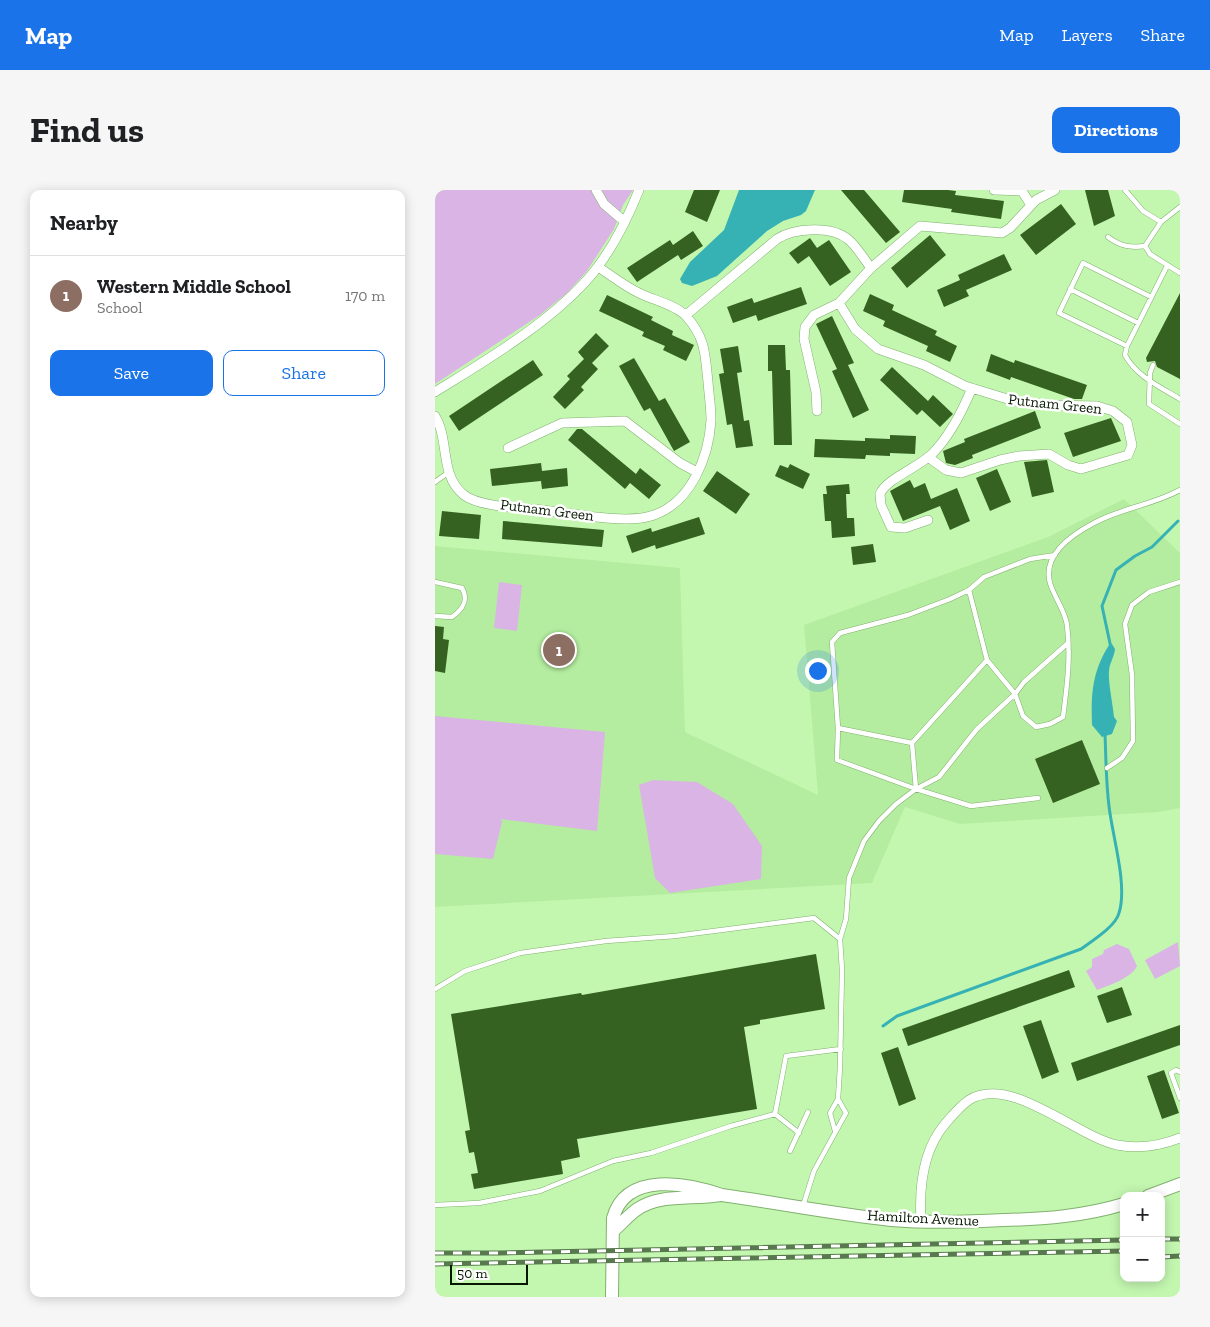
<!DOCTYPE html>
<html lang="en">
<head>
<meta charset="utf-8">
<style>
	:root { --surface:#fff; --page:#f6f6f6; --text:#202124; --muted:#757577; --line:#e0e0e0; --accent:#1a73e8 }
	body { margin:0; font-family:"Zilla Slab",serif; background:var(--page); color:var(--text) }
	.controls { position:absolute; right:15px; bottom:15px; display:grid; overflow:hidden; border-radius:10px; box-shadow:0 2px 12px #0003 }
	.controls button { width:45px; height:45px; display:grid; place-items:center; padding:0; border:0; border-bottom:1px solid var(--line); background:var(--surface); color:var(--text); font:25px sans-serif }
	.scale { position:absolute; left:15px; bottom:12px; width:78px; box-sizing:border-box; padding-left:5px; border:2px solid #061801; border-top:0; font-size:14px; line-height:18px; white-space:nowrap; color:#061801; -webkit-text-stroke:4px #fff; paint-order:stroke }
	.you { position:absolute; left:382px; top:480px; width:18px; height:18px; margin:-12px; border:4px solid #fff; border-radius:50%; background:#1a73e8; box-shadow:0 0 0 8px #1a73e833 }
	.badge { display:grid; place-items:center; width:32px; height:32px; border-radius:50%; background:var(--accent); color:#fff; font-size:16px; font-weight:700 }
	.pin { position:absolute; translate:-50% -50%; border:2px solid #fff; box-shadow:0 1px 5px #0006 }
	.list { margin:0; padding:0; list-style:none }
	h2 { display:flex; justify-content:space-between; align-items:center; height:65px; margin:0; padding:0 20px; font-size:21px }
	h2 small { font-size:16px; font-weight:400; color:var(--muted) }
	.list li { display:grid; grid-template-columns:32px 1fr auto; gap:15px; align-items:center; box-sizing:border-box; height:80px; padding:0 20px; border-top:1px solid var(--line) }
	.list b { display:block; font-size:19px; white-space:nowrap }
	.list p { margin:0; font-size:16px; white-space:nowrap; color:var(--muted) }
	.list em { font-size:16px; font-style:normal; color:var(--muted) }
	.actions { display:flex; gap:10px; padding:15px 20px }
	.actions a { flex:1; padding:11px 0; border:1px solid var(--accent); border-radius:10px; text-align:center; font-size:18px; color:var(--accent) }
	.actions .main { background:var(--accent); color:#fff }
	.map { position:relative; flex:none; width:745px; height:1107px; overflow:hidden; border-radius:10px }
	header { display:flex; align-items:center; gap:30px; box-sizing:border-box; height:70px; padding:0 25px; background:var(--accent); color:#fff }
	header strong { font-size:24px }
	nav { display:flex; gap:28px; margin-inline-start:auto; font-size:18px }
	.intro { display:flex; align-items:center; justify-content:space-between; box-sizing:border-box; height:120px; padding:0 30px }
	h1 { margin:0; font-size:35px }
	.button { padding:12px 22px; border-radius:10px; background:var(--accent); color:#fff; font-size:18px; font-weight:700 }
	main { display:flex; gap:30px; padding:0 30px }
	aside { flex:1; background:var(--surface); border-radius:10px; box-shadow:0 2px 12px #0003 }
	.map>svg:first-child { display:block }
	.built { fill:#b5eda0 }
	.green { fill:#d9b4e5 }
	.water { fill:#37b2b4 }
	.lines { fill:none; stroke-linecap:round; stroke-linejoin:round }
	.stream { stroke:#37b2b4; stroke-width:3 }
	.building { fill:#356221 }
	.service-casing { stroke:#80b16e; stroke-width:5.5 }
	.minor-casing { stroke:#80b16e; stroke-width:10 }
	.secondary-casing { stroke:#80b16e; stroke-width:14 }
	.service { stroke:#fff; stroke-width:4.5 }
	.minor { stroke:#fff; stroke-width:9 }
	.secondary { stroke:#fff; stroke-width:12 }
	.rail-casing { stroke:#58794d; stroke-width:5 }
	.rail { stroke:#fff; stroke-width:3; stroke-dasharray:9; stroke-linecap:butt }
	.labels { text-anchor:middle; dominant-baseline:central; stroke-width:5; stroke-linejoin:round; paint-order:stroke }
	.street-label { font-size:15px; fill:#061801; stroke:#fff }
</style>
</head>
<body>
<header>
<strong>Map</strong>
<nav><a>Map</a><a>Layers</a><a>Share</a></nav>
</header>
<div class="intro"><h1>Find us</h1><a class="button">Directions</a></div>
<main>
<aside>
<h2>Nearby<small></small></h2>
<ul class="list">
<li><span class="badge" style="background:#8d6e63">1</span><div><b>Western Middle School</b><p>School</p></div><em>170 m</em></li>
</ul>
<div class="actions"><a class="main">Save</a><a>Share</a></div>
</aside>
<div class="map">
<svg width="745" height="1107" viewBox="0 0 745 1107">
	<rect width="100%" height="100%" fill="#c3f7b0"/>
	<path class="built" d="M689 309 745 363V618L724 622 525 634 470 617 437 693 0 717V356L245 378 250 542 383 605 369 435 613 347Z"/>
	<path class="green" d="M0 0H198L188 15 179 39 152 81 133 102 105 125 0 194Z
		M64 392 87 395 82 441 59 438Z
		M0 526 170 542 162 641 66 629 67 632 58 669 0 664Z
		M218 590 262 592 298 614 327 656 326 689 235 703 220 688 204 595Z
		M743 752 745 776 720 789 710 770Z
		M682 754 694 759 702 776C698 787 673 796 662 800L651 781 657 777V769L668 764 669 760Z"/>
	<path class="water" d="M304 0H380L371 21 366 25 348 31 332 41 282 86 257 96 247 93 245 89 255 72 289 40Z
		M677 454 680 459C679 468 674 474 674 482 673 492 678 515 679 527L682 531 677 544 667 547 657 535C656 504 657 482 674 455Z"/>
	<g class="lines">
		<path class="stream" d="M676 458 667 416 681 380 700 366 717 357 743 331
			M448 836 462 826 646 759C657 751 681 736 684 723 693 695 677 645 674 616 671 593 671 568 670 544"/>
	</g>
	<path class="building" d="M259 0H285L272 32 250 22Z
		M406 0H429L465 42 451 53Z
		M469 0H513L521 1 520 5 569 11 566 29 516 22 517 19 467 12Z
		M650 0H673L680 26 659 36Z
		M626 14 641 34 601 65 585 45Z
		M258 41 268 56 246 70 243 65 202 92 192 78 235 50 238 55Z
		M495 45 511 65 472 98 456 78Z
		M375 48 382 58 394 50 416 82 395 96 374 66 363 74 354 63Z
		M569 64 577 80 531 100 534 106 509 117 502 100 525 90 523 85Z
		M366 97 372 114 323 131 321 125 298 133 292 117 317 108 319 113Z
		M745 103V189L722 177 720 171 712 172 711 168Z
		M435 104 459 115 457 120 502 141 500 145 522 156 515 172 491 161 493 156 448 136 450 131 428 121Z
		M172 105 218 127 216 130 238 141 237 145 259 155 251 171 228 160 230 156 207 146 209 142 164 121Z
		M397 126 419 173 413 175 434 220 418 228 397 181 402 179 381 134Z
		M161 143 174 156 157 173 163 179 146 197 149 200 130 219 118 207 135 189 132 186 149 169 143 162Z
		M333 155H350L351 180H355L357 255H339L337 181H333Z
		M303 156 307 182 302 183 309 231 314 230 318 256 301 258 297 234 292 235 284 184 289 183 285 159Z
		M556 164 579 173 580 170 652 195 647 209H639L576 187 575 190 551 181Z
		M199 168 224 211 230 208 255 252 239 261 215 218 209 221 184 176Z
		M98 170 108 185 24 241 14 226Z
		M457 177 493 211 498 205 518 224 505 237 487 220 482 225 445 190Z
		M600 221 606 238 537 265 538 268 520 275 511 273 508 261 530 252 529 249Z
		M676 228 686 251 638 267 629 243Z
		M142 239H147L201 284 205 278 226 295 214 309 195 293 190 299 133 250Z
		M455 245 481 246 480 264 455 263V266L431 265 430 269 379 267 380 249 430 251V248L455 249Z
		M612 270 619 302 597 307 589 272Z
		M106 273 107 281 132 278 133 296 107 299 106 291 57 296 55 279Z
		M355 274 375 284 368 299 340 286 345 275 353 278Z
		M562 279 576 312 555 321 541 288Z
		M282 281 315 304 301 324 268 301Z
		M475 290 479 298 490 293 496 309 522 298 535 331 515 340 505 316 468 331 455 301Z
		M414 294 415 304H411L412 328H419L420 346 397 348 396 331H390L388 304H392L391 296Z
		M7 321 46 325 44 349 4 346Z
		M264 327 270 344 221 359 220 355 197 363 191 346 216 338 217 342Z
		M68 331 169 340 167 357 67 349Z
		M438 354 441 372 418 375 416 357Z
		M0 436 9 437 8 449 14 450 10 483 0 481Z
		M647 550 665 594 618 613 600 569Z
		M381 764 390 819 325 830V834L309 837 322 919 142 949 145 967 126 971 128 984 39 999 36 984 43 983 39 962 34 963 30 941 35 940 16 824 146 803 147 805Z
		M634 780 640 797 473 856 467 839Z
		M687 797 697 825 672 833 662 806Z
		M606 830 624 882 607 889 588 836Z
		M745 835V855L642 891 636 873Z
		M463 857 481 909 464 916 446 863Z
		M729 880 744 923 727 929 712 886Z"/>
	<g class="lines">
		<defs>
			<path id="service" d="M690 0 708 21 726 32
				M745 17 726 32 710 56 715 64 745 83
				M673 47C685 56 695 58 710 56
				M732 76 692 156 690 165C701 186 725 197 745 209
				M635 99 703 133
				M692 156 624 123 648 73 716 107
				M718 175 715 183 714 214 745 234
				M0 292 14 282
				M0 392 27 398C34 410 28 419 17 427L0 426
				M633 453 589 492 580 504 588 526 601 537 615 534 628 527C632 496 636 466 632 435 630 420 619 407 615 393 607 364 638 344 659 333 686 318 718 315 745 300
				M403 538 402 570 481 599 536 616 603 608
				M477 553 552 470
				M672 578 687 568 698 551 697 485 690 434 697 415 714 402 745 392
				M481 599 477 553 403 538 397 452 405 443 473 425 515 409 534 400 549 387 595 369 620 365
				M405 749 411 729 414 688 429 651 444 631 461 614 481 599 504 587 542 539 580 504 552 470 534 400
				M0 799 30 781 85 763 171 751 240 746 379 728 405 749 407 780 405 877 403 909 395 923 400 941
				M745 882 741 880 736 883 745 908
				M340 924 364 943
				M355 961 373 922
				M0 1015 44 1013 105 1001 178 971 216 963 296 936 340 924 351 866 406 859
				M368 1016 379 981 411 923 403 909"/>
			<path id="minor" d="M161 0 169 14 190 32
				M559 0 587 1 596 15
				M404 113 420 139 443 159 489 175 530 196 579 211 614 215 662 216 678 221 692 232 697 255 693 265 646 279 633 275 614 264 584 266 565 270 526 283 511 280 493 267
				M251 125 342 49C359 38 397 35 414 50 422 57 429 69 436 78L485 36 567 43 575 38 601 10 620 0
				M0 202C53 169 118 131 158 83 178 58 192 30 204 0
				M382 221 381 202 369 149 370 137 379 125 404 113 436 78
				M0 226C15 251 4 285 29 305 44 317 87 318 107 320 136 323 193 335 219 325 256 312 274 267 276 230 276 217 274 205 273 192 270 165 271 148 251 126 241 115 218 110 204 103 189 96 176 85 163 77
				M73 258 127 233 190 231 245 273 262 282
				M493 330 470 338 456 337 446 315 445 304C451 289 484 277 497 264 515 246 527 222 537 198
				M486 1031C484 998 488 960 510 934 517 926 525 916 534 910 576 884 642 947 682 955 703 959 725 956 745 948"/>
			<path id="secondary" d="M713 1006 745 994
				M178 1041C186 1034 193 1026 201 1020 225 1003 257 1010 285 1005
				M177 1107 178 1028C191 981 252 993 287 1005 343 1013 399 1024 456 1030 493 1033 532 1032 569 1030 610 1029 649 1026 689 1014"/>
		</defs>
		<use href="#service" class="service-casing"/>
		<use href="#minor" class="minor-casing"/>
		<use href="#secondary" class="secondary-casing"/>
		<use href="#service" class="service"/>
		<use href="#minor" class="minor"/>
		<use href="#secondary" class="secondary"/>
		<defs>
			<path id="rail" d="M726 1049H745
				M0 1063H64L689 1050
				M726 1067 745 1066
				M0 1074 689 1061"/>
		</defs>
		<use href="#rail" class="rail-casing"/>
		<use href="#rail" class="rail"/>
	</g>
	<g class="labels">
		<g class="street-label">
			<text transform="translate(620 214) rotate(6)">Putnam Green</text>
			<text transform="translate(112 320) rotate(7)">Putnam Green</text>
			<text transform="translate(488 1028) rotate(3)">Hamilton Avenue</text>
		</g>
	</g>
</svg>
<div class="controls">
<button>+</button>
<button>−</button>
</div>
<div class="scale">50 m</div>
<div class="you"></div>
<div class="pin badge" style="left:124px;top:460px;background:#8d6e63">1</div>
</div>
</main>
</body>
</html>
